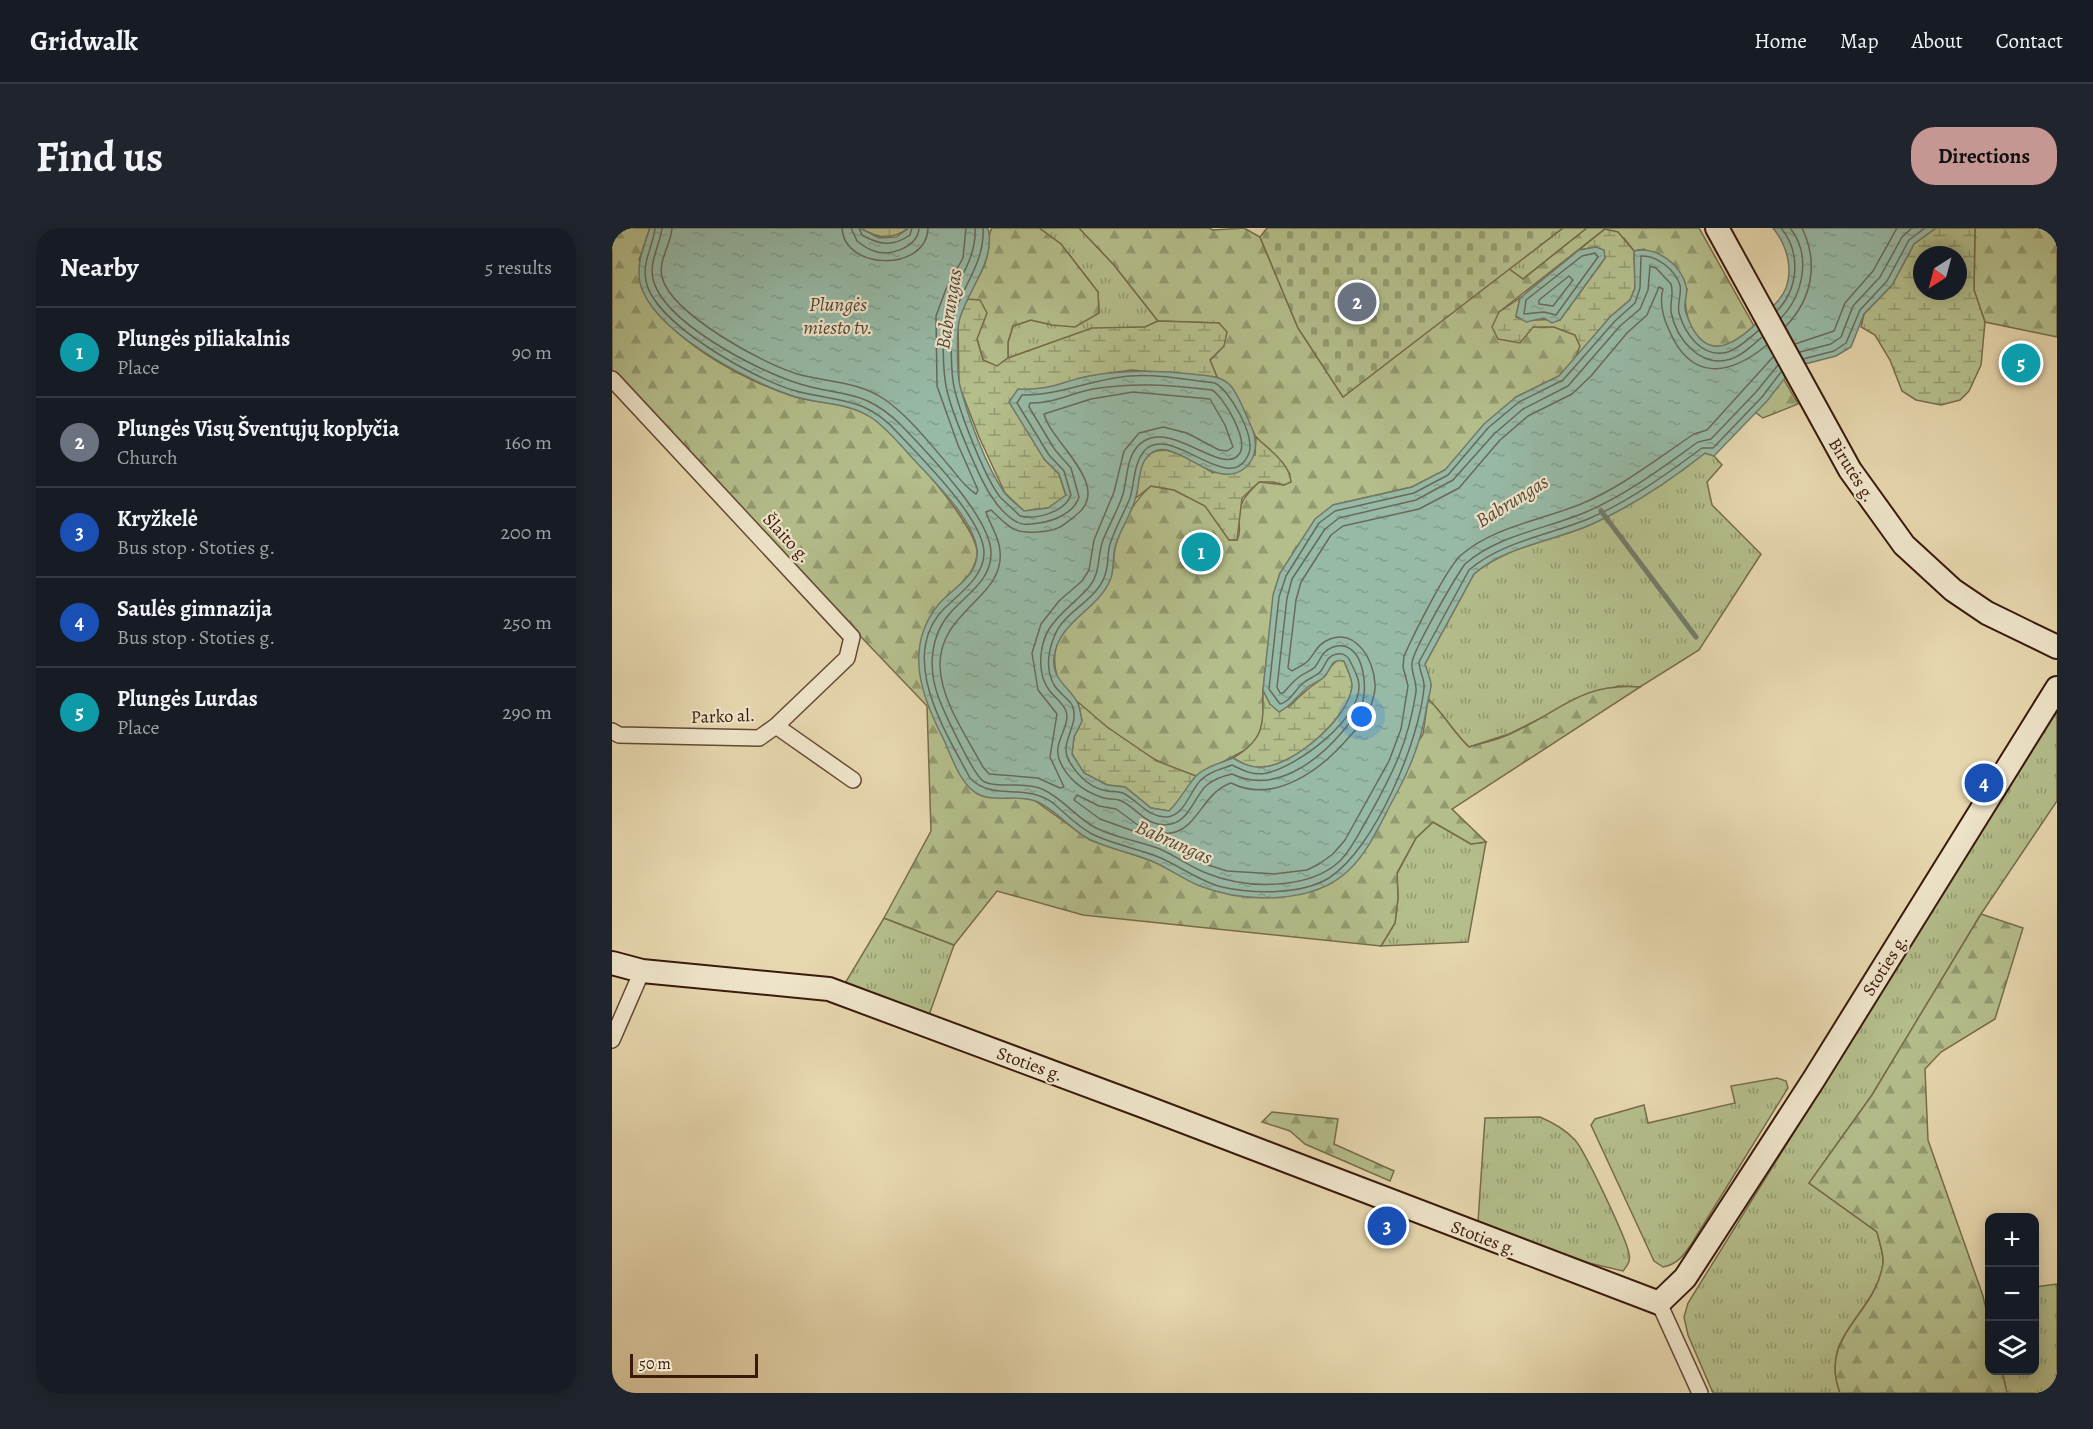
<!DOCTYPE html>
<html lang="en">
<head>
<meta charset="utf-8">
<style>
	:root { --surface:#171b24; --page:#20242c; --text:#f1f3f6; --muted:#9ea1a6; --line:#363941; --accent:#c59692 }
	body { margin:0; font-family:Alegreya,serif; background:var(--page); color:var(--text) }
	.controls { position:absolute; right:18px; bottom:18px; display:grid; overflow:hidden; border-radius:12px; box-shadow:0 3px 15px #0003 }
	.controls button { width:54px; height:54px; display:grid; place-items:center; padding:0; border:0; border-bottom:2px solid var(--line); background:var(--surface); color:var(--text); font:30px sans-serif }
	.compass { position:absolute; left:1301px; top:18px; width:54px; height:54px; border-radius:50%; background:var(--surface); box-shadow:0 3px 15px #0003; rotate:216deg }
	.scale { position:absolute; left:18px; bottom:15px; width:128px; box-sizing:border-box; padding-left:6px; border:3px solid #3a190b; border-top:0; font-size:16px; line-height:21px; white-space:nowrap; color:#3a190b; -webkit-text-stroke:4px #efe5ca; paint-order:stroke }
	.you { position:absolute; left:750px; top:489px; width:21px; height:21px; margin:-15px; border:4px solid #fff; border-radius:50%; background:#1a73e8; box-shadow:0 0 0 9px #1a73e833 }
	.badge { display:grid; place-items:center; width:39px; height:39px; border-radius:50%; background:var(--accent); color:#fff; font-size:20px; font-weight:700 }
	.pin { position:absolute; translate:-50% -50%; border:3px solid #fff; box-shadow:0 2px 6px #0006 }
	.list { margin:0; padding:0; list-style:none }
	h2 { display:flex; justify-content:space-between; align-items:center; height:78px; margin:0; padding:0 24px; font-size:26px }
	h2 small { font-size:20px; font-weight:400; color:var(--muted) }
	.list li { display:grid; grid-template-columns:39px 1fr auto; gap:18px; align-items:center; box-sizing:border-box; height:90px; padding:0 24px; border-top:2px solid var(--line) }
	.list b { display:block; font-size:22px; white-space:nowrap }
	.list p { margin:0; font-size:20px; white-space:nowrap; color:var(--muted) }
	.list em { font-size:20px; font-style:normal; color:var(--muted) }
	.icon { flex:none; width:33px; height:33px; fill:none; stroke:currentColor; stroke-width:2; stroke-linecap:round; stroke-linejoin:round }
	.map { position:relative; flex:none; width:1445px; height:1165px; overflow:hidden; border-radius:24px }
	header { display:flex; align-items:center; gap:36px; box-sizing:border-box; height:84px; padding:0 30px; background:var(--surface); border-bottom:2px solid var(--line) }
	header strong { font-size:28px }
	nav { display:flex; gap:33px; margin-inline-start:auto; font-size:21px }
	.intro { display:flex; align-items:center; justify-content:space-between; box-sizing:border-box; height:144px; padding:0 36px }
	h1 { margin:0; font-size:42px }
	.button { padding:15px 27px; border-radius:24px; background:var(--accent); color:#111; font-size:21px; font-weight:700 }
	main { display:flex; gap:36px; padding:0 36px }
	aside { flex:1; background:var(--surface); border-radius:24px; box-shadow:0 3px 15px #0003 }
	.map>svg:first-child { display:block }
	.grass { fill:url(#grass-tufts); stroke:#776c4b; stroke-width:1.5 }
	.forest { fill:url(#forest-firs); stroke:#776c4b; stroke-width:1.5 }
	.wetland { fill:url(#wetland-marsh); stroke:#776c4b; stroke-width:1.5; fill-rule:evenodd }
	.cemetery { fill:url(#cemetery-stones); stroke:#776c4b; stroke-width:1.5 }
	.water { fill:url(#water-ripples); stroke:#727a69; stroke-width:1.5 }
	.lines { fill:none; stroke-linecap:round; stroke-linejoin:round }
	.shore { stroke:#686a59; stroke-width:1.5 }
	.stream { stroke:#727a69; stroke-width:5 }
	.street-casing { stroke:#654834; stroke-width:18 }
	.secondary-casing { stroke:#3a190b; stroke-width:26 }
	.street { stroke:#efe5ca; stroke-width:15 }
	.secondary { stroke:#efe5ca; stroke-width:22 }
	.labels { text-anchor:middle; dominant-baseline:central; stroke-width:4.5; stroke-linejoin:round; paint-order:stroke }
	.street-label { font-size:18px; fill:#3a190b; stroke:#efe5ca }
	.water-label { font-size:20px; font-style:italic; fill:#56493a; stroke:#efe5ca }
</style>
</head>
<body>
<header>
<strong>Gridwalk</strong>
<nav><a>Home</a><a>Map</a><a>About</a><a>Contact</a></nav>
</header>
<div class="intro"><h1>Find us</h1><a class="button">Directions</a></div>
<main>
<aside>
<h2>Nearby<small>5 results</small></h2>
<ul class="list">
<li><span class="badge" style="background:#0f9aa8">1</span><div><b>Plungės piliakalnis</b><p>Place</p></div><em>90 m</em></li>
<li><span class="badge" style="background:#6b7280">2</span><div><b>Plungės Visų Šventųjų koplyčia</b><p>Church</p></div><em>160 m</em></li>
<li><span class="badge" style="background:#1a4fb4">3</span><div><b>Kryžkelė</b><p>Bus stop · Stoties g.</p></div><em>200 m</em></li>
<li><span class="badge" style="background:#1a4fb4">4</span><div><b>Saulės gimnazija</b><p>Bus stop · Stoties g.</p></div><em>250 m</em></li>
<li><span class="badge" style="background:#0f9aa8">5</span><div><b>Plungės Lurdas</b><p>Place</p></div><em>290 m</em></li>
</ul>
</aside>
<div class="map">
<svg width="1445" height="1165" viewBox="0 0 1445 1165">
	<defs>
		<pattern id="grass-tufts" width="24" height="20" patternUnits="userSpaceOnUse" patternTransform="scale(1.5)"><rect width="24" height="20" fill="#b4be8b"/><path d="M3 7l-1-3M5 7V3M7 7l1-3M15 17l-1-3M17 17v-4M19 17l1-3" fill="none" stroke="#939a70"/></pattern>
		<pattern id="forest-firs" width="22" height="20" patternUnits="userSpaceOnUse" patternTransform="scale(1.5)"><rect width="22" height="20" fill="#b4be8b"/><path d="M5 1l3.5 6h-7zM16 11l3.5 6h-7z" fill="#939a70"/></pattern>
		<pattern id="wetland-marsh" width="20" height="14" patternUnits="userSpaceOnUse" patternTransform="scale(1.5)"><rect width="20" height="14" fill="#b4be8b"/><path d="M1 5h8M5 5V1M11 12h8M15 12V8" fill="none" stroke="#939a70"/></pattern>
		<pattern id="cemetery-stones" width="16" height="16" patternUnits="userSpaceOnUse" patternTransform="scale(1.5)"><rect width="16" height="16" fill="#b4be8b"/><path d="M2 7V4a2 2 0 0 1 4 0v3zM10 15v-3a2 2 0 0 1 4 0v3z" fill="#939a70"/></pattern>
		<pattern id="water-ripples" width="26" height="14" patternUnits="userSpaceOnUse" patternTransform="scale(1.5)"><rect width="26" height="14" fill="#97baa7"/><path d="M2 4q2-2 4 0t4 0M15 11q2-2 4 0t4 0" fill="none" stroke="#839f8e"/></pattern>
	</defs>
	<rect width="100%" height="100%" fill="#e7d7ae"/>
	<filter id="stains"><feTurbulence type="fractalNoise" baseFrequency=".00333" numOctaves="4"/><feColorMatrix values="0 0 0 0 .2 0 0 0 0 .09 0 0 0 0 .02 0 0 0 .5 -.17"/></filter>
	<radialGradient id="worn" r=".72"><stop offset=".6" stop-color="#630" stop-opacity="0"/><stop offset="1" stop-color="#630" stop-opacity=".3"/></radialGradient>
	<path class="grass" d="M427 0H467L502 37 546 93 533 99 479 101 396 130V114L401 98 419 92 440 97 487 85 486 64 449 16Z
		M951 0H975L911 51 897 41Z
		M1093 225 1102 228 1110 237 1095 254 1100 277 1149 326 1087 422 1028 459 1006 458 933 488 897 506 857 519C841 504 832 486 816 471L819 457 813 436 862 346C894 318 942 313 980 296 1020 278 1059 252 1093 225Z
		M1445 481V573L1369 686 1260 867 1197 955 1265 1004C1267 1013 1272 1026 1271 1036 1263 1088 1206 1106 1228 1165H1101L1076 1107 1072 1089 1076 1075Z
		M821 594 859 616 874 614 856 714 769 718 783 695 786 670 785 646 804 610Z
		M272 690 342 717 317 787 232 757Z
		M1165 850 1174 853 1176 860 1080 1015C1072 1027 1066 1036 1051 1039L1042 1033 979 897 983 891 1032 877 1036 895 1123 875 1119 858Z
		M928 889C942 895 953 901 963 912 973 923 1015 1012 1017 1026 1019 1033 1015 1038 1011 1043L977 1035 866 994 873 890Z
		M1445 1056V1165H1395L1390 1143 1422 1142 1423 1059Z"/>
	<path class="forest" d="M0 0H38L27 32C37 49 59 99 72 110 102 135 144 156 180 168 207 176 235 174 259 189 283 205 369 300 365 327 362 349 342 363 327 376L376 569H407L422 572 478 612 543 634 587 657 664 669 701 663 718 656 811 506 816 471C832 486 841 504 857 519 871 515 885 512 898 506 947 485 968 454 1028 459L840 581 874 614 859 616 821 594 804 610 785 645 786 670 783 695 769 718 471 687 385 663 342 717 272 690 319 603 315 478 0 148Z
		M380 0H427L449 16 486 64 487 85 463 99 440 97 419 92 401 98 396 114V130L385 139 371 132 354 71C362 56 374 40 376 23 378 15 375 7 380 0Z
		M467 0H597L601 2 632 0 648 9 686 100 731 169 897 41 911 51 975 0H1087L1142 98C1134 105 1125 114 1115 117 1084 129 1068 83 1075 61L1032 21 1022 23 1012 10 993 1 887 84 921 99H942L963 107 968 118 963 132 947 148 904 169 833 242 800 259 721 277 668 345 662 367 651 462V492L647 508 639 519 584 548C571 543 558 539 546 533 524 522 457 474 447 453 441 439 441 422 448 409 460 385 487 375 498 351 502 342 501 330 503 320 509 297 521 273 539 258L562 262 594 278 617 312H625C629 305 627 300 627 292 626 274 635 266 647 254L672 257 678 246 644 209 618 158 605 149 598 132 612 118 607 95 546 93 502 37Z
		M1363 0H1445V109L1373 94 1362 62Z
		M1171 150 1186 176 1151 190 1143 184Z
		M1369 686 1411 700 1383 791 1329 824 1313 841 1316 912 1371 1068 1377 1094 1378 1142 1390 1143 1395 1165H1228C1206 1106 1264 1088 1271 1035 1272 1026 1267 1013 1265 1004L1197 955 1260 867Z
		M660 884 726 891 722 916 782 943 778 953 693 916 678 903 650 894Z"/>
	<path class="wetland" d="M248 0H297C278 13 268 11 248 0Z
		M1324 0H1363L1362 62 1373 94 1369 137 1357 163 1348 172 1329 177 1304 172 1290 163 1278 132 1263 107 1249 99 1252 86 1280 57 1302 16ZM1310 27H1346V63H1310Z
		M993 1 1006 4 1022 23 1023 60 1018 72 998 89 963 132 968 118 963 107 942 99H921L908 115 886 111 880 99 887 84 908 70 904 89C918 95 932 90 948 92L993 30 984 19 967 22Z
		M354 71 368 72 375 85 365 111 371 132 385 138 396 130 480 100 533 99 546 93 607 95 615 104 612 118 598 132 605 149 519 142 474 149 428 162 432 231 447 246 454 268 436 280 412 283 393 265 367 209 347 157 346 93Z
		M644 209C656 221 678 235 679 254L672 257 661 254H647L630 270 625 312H617L593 278 562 262 539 258 524 270C526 259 526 244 531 234 546 206 584 235 601 245L643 227Z
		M726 432 732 433C735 441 741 451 740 459 737 490 682 537 652 539 639 540 631 536 621 530 653 511 651 497 651 462L658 476 677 479C689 466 697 460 711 450 717 445 717 437 726 432Z
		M466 474 495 499 545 533 584 548 571 569 557 583 539 580 513 559 495 557 472 545 460 526 462 509 470 493Z"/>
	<path class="cemetery" d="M655 0H951L731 169 686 100 648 9Z"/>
	<path class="water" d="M38 0H248L267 10 284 9 297 0H376C384 32 357 60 348 90 344 102 345 146 348 158 356 189 374 238 392 264 397 271 406 277 412 283L436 280 454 267 447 246 432 231 397 174 406 161C437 163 448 154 477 148 512 142 544 142 580 146 593 148 608 147 618 157 627 167 633 185 639 198 645 211 646 228 634 239 603 267 563 205 538 226 526 236 528 255 524 268 520 286 508 301 503 319 501 328 502 340 499 350 487 382 447 392 442 429 439 453 459 459 466 476 468 481 469 488 470 493L462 509 460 526 472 545 495 557 513 559 539 580 557 583C568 572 573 561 583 549 592 539 609 535 621 530 631 536 639 540 651 539 682 537 736 491 740 459 741 452 735 441 732 433 718 430 720 441 712 449 708 453 701 455 696 459 685 467 680 478 667 484L658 476 651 462 661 367 668 345 703 291 721 277 800 259 833 242 872 196 904 169 947 148 998 89 1018 72 1023 60 1022 23C1044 18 1069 36 1074 58 1077 66 1070 75 1074 85 1096 149 1135 106 1164 75 1185 54 1178 21 1161 0H1324L1302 16 1280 57 1252 86 1239 119 1224 128 1193 136 1176 146 1155 173 1102 228 1093 225C1059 252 1020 278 980 296 942 313 894 318 862 346L813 436C815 442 818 450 819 456 819 463 816 471 815 477 810 512 799 540 782 570 769 594 757 623 737 642 701 677 632 675 588 658 573 652 559 642 544 635 523 625 499 622 477 611 458 601 445 583 426 574 406 565 381 576 364 565 347 554 339 527 331 510 309 468 292 419 326 377 340 360 368 348 365 321 360 288 317 249 295 224 284 212 273 199 260 190 235 173 205 177 178 167 134 152 40 103 28 55 24 36 32 18 38 0Z
		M984 19 992 22 993 30 948 92 940 95 932 90 914 94 904 88 908 70 967 22Z"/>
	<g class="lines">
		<path class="shore" d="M43 0C41 19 30 33 34 53 42 96 144 152 184 163 225 174 253 168 286 205 309 230 372 291 372 325 372 347 351 363 337 376 282 424 332 501 358 550 381 574 412 554 441 575 454 586 465 598 480 606 500 616 523 620 544 628 567 637 586 653 610 659 641 666 689 667 717 650 763 620 807 514 812 460 813 451 807 443 807 434L857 342C889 314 937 307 976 291 1016 274 1055 246 1090 220H1101L1150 169 1169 144
			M50 0C48 17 37 33 41 51 51 94 143 141 182 154 227 170 250 158 290 198 315 224 378 289 379 324 380 352 355 366 339 384 318 407 316 440 326 468 331 482 361 546 371 553 384 561 413 553 430 561 451 570 464 590 484 600 504 610 527 613 548 621 564 628 578 639 594 645 633 661 697 663 729 632 741 619 748 603 757 588 782 543 796 515 804 464 805 453 799 445 800 435 801 422 843 350 853 336 886 307 934 301 974 284 1014 267 1051 239 1086 214L1099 211 1144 164 1166 137
			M60 0C59 17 46 32 50 49 59 86 154 138 189 147 217 154 247 154 272 171 298 189 318 216 339 240 346 249 354 260 364 266L366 262 346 217 325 158 324 88 334 61 351 30 354 0
			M230 0C232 43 315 44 316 0
			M239 0 245 13C250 17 256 21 262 23 278 29 306 19 307 0
			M247 0 250 7C267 17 281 19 298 7L300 0
			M363 0C365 35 340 57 333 90 330 105 331 142 334 158 338 181 368 254 382 272 387 280 397 290 405 294 411 298 420 296 427 295 442 293 462 285 467 269L459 240 443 222 417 179 418 175C440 176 460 165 481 161 524 154 557 157 600 162 612 169 636 211 628 225 612 250 563 194 532 213 514 224 516 248 511 266 506 282 497 297 491 312 485 328 489 345 477 359 464 374 448 384 437 401 427 418 425 446 437 462 442 469 451 475 454 483 459 498 441 514 447 531 454 550 471 563 489 569 495 572 502 570 507 572 526 579 534 601 559 596 578 592 583 567 595 557 602 551 611 548 620 546 662 566 704 535 731 503 736 496 744 489 748 481 758 463 752 409 721 419 710 423 709 431 703 439 699 443 692 445 687 449 681 453 676 460 671 465H668L665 459 675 370 680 351 713 301 727 290 804 272 841 252 882 206 911 181 956 158 1008 98 1028 81 1036 62 1038 38 1044 40 1059 56C1062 64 1058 74 1059 84 1064 110 1088 141 1119 131 1131 127 1141 117 1150 109
			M371 0C373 35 350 58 341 90 338 103 339 145 342 159 348 185 372 248 388 269 394 275 402 282 408 288 424 292 453 284 459 267L452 243 437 227 405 175 410 167C447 168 482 150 519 148 547 146 576 152 603 155 618 163 643 207 637 225 619 272 559 193 532 223 521 237 523 254 518 270 512 285 503 300 498 316 495 326 497 337 493 347 485 373 451 383 442 409 436 424 434 442 442 457 447 465 456 470 460 477 469 497 446 514 457 533 466 548 478 560 495 563 501 564 507 563 513 566 528 575 536 589 555 589 572 588 579 562 588 553 596 544 610 541 620 537 632 543 642 548 655 545 686 538 749 491 747 457 747 450 742 441 739 435 737 429 732 425 725 426 713 428 714 439 707 445 702 449 696 451 691 455 683 462 679 473 668 476L657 461 667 369 674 348 707 295 723 283 802 265 836 247 876 200 907 174 951 152 1003 93 1023 75 1028 60 1029 28C1045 27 1063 42 1068 57 1070 66 1065 75 1067 85 1073 106 1090 131 1116 124 1127 120 1138 110 1147 102
			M983 25 986 29 944 87 932 84 912 86 914 72 970 28Z
			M957 48 961 52 941 78 927 76V72Z
			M1165 83C1187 60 1189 24 1169 0
			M1169 90C1191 67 1200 27 1178 0
			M1174 98C1200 71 1207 35 1190 0
			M1183 116 1222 103 1233 75 1261 43 1285 0
			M1155 117C1117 148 1079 154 1057 102 1051 89 1047 75 1051 61L1047 59 1035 87 1015 105 979 148 960 166 916 188 888 212 847 260 807 281 731 298 719 307 689 354 684 372 676 440 680 443C684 440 692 437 696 433 704 424 705 416 718 411 745 401 762 433 763 456 764 464 760 475 757 483 754 492 745 500 738 508 710 541 663 577 619 555 591 564 586 601 559 605 552 606 544 603 536 603L535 607 596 637 615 643 662 646 695 642 707 636 721 626 733 612 777 533 789 501 796 458 791 439 792 428C802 406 833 343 848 328 880 299 930 292 969 276 1010 259 1046 230 1082 206L1095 202 1161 129
			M1188 124 1219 116 1229 109 1241 78 1268 49 1290 9 1300 0
			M1191 131 1222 123 1234 115 1248 82 1275 53 1297 12 1313 0
			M521 164 598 171 613 197 621 219 615 223 607 222 575 205 551 199 527 205 512 223 502 264 482 312 477 342 470 353 447 373 429 396 420 425 426 462 445 486 438 529 452 559 448 560 426 550 377 546 371 539C355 509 329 473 328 438 327 382 393 370 388 323 387 308 378 297 374 284L379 282C401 303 404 307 435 303 447 302 454 295 463 288 503 259 439 215 432 186L479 171Z
			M465 567 487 578 504 581 530 600V604L527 605 488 591 462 572Z"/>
		<path class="stream" d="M989 283 1084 409"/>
		<defs>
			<path id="street" d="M0 151 240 409 235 430 164 498
				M0 503 7 507 147 510 164 498 241 552
				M0 812 30 743
				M1047 1075 1088 1165"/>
			<path id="secondary" d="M1105 0 1238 242 1292 317 1341 362 1375 385 1445 419
				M0 735 30 743 217 761 531 878 1047 1075 1073 1050 1202 851 1445 460"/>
		</defs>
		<use href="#street" class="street-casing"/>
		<use href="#secondary" class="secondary-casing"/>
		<use href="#street" class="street"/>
		<use href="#secondary" class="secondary"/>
	</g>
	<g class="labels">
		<g class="street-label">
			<text transform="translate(1240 242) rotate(58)">Birutės g.</text>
			<text transform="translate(175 310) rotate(47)">Šlaito g.</text>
			<text transform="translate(111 488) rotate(-2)">Parko al.</text>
			<text transform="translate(1273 737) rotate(-58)">Stoties g.</text>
			<text transform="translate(418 836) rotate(20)">Stoties g.</text>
			<text transform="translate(872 1010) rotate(21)">Stoties g.</text>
		</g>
		<g class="water-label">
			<text x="226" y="76">Plungės<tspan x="226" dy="23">miesto tv.</tspan></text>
			<text transform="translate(337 81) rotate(-81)">Babrungas</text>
			<text transform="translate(900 273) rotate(-32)">Babrungas</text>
			<text transform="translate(562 614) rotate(24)">Babrungas</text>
		</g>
	</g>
	<rect width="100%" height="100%" filter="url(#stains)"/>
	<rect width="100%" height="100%" fill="url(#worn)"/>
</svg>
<div class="controls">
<button>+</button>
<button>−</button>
<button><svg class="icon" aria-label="layers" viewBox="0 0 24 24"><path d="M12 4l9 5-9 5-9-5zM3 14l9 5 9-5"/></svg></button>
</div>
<svg class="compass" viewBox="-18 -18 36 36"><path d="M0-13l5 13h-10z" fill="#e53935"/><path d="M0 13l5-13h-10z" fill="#9ea1a6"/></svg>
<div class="scale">50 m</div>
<div class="you"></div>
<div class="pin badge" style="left:589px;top:324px;background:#0f9aa8">1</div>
<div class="pin badge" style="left:745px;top:74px;background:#6b7280">2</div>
<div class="pin badge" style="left:775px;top:998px;background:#1a4fb4">3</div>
<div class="pin badge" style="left:1372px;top:555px;background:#1a4fb4">4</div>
<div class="pin badge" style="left:1409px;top:135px;background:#0f9aa8">5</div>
</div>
</main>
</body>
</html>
